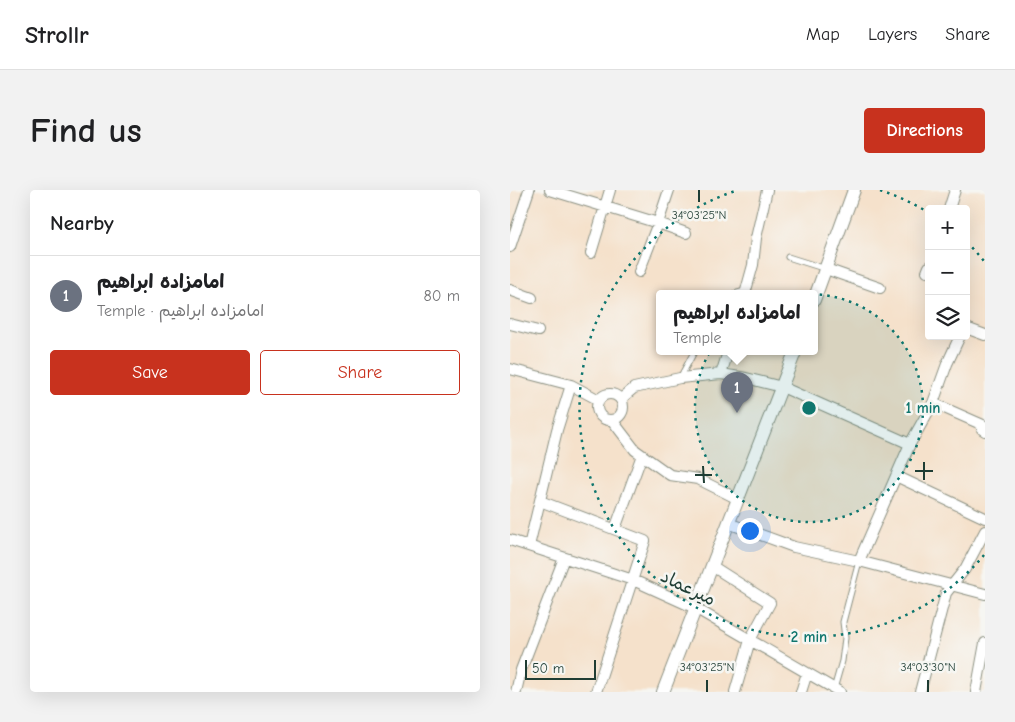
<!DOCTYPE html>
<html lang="en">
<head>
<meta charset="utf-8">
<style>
	:root { --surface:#fff; --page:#f2f2f2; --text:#202124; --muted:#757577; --line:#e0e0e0; --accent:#c8321e }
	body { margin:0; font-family:"Comic Neue","Playpen Sans Arabic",sans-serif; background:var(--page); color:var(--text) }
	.controls { position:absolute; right:15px; top:15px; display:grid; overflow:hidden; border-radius:5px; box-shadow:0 5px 20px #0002 }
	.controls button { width:45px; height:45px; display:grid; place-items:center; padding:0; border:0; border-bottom:1px solid var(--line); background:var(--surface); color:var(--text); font:25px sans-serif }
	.scale { position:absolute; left:15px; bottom:12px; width:71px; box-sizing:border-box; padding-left:5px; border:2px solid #1f3d34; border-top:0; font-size:14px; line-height:18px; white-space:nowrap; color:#1f3d34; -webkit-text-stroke:4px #f6f6f2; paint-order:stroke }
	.you { position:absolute; left:239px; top:340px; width:18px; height:18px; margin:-12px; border:4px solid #fff; border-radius:50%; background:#1a73e8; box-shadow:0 0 0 8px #1a73e833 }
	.badge { display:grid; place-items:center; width:32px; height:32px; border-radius:50%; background:var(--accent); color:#fff; font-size:16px; font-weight:700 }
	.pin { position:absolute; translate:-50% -41px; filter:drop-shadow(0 1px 2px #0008) }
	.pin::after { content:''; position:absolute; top:26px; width:18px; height:15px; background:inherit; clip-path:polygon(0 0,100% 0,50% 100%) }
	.popup { position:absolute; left:146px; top:100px; width:162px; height:65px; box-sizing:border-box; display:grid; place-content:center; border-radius:5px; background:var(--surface); filter:drop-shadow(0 1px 4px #0005); font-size:16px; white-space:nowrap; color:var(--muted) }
	.popup b { font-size:19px; color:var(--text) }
	.popup::after { content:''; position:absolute; left:50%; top:100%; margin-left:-10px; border:10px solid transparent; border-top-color:var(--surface) }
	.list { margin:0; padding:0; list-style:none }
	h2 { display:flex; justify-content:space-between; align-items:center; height:65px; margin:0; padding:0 20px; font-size:21px }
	h2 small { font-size:16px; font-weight:400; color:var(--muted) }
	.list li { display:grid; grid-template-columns:32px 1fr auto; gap:15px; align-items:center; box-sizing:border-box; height:80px; padding:0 20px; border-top:1px solid var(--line) }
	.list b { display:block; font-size:19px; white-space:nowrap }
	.list p { margin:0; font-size:16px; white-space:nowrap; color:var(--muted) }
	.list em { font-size:16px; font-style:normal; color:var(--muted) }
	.actions { display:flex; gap:10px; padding:15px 20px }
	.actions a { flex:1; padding:11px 0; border:1px solid var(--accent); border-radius:5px; text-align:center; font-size:18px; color:var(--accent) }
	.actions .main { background:var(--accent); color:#fff }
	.icon { flex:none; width:28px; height:28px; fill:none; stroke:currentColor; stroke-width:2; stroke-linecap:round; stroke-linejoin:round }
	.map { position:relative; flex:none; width:475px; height:502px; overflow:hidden; border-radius:5px }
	header { display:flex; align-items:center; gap:30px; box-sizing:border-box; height:70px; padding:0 25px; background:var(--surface); border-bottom:1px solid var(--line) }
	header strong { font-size:24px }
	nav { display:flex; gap:28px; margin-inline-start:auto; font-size:18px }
	.intro { display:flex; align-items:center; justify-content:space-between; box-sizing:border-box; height:120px; padding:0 30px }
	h1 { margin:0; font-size:35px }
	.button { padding:12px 22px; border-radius:5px; background:var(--accent); color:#fff; font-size:18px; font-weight:700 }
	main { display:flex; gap:30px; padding:0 30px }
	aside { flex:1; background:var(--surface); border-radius:5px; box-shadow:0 5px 20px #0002 }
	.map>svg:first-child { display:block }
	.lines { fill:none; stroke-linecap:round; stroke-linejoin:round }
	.service-casing { stroke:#8a8f80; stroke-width:7 }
	.minor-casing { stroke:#8a8f80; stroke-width:12 }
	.tertiary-casing { stroke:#8a8f80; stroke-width:14 }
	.service { stroke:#fff; stroke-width:5 }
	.minor { stroke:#fff; stroke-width:10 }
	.tertiary { stroke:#fff; stroke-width:12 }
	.ticks { fill:none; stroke:#1f3d34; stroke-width:2 }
	.ring { fill:none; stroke:#0f766e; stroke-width:2.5; stroke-dasharray:2.5 5 }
	.labels { text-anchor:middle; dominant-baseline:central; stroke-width:5; stroke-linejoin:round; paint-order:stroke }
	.street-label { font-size:18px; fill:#1f3d34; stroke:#f6f6f2 }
	.ticks-label { font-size:12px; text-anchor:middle; fill:#1f3d34; stroke:#f6f6f2; stroke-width:5; stroke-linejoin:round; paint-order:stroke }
	.centre { fill:#0f766e; stroke:#f6f6f2; stroke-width:2.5 }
	.ring-label { font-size:15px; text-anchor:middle; font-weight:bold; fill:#0f766e; stroke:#f6f6f2; stroke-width:5; stroke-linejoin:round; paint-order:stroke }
</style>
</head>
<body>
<header>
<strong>Strollr</strong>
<nav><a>Map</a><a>Layers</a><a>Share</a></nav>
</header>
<div class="intro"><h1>Find us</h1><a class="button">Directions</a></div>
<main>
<aside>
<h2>Nearby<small></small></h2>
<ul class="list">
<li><span class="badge" style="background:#6b7280">1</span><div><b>امامزاده ابراهیم</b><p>Temple · امامزاده ابراهیم</p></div><em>80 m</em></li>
</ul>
<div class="actions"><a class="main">Save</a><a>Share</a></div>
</aside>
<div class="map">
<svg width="475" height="502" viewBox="0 0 475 502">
	<rect width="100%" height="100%" fill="#f6f6f2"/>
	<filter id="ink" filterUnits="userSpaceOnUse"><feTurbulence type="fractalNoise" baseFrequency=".02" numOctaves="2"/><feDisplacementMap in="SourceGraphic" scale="10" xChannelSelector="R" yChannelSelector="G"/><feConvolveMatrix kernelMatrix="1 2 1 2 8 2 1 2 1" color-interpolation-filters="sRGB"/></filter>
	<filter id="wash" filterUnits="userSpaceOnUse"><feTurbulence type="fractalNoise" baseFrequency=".0096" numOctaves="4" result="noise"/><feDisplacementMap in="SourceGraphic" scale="20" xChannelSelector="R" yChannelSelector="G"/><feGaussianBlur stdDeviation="1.12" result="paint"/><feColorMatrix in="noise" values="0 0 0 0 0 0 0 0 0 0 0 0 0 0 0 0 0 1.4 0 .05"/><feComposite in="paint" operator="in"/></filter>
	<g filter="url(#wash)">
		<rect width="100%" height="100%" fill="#f5e1cb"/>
	</g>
	<g filter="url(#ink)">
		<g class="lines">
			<defs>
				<path id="service" d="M278 67 316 79
					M224 104 235 101
					M170 188 184 162
					M324 499 332 471 335 448 333 432 349 371"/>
				<path id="minor" d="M40 0 148 33 176 43
					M439 19 445 0
					M0 57 19 0
					M81 63 100 0
					M316 79 370 98
					M129 82 148 33 159 0
					M417 82 419 77
					M0 100 22 108
					M235 104 243 75 246 48 257 0
					M0 134 28 141
					M456 138 475 145
					M0 179 61 195 89 210
					M211 184 218 162
					M87 217a13 13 0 1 1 26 0a13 13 0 1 1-26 0Z
					M111 209 124 198 170 188 211 184 236 188 272 197 400 254
					M423 213 473 235 472 239 475 241
					M102 230 125 260 160 285 188 289 228 309
					M386 286 475 328
					M30 311 135 351 86 502
					M218 333 284 357 349 371 475 404
					M105 339 132 265
					M0 350 123 390 185 418 330 502
					M19 356 47 240 61 195
					M349 371 400 254 423 213 437 174 450 146
					M202 376 260 413 240 450 225 502
					M6 502 11 480 54 368
					M291 502 297 483
					M410 502 436 403 455 379 475 341
					M466 502 475 453"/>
				<path id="tertiary" d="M304 110 344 0
					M153 502 285 162"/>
			</defs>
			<use href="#service" class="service-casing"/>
			<use href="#minor" class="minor-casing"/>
			<use href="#tertiary" class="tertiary-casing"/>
			<use href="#service" class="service"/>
			<use href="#minor" class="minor"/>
			<use href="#tertiary" class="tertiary"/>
		</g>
	</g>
	<path class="ticks" d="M189 0V12M414 272V290M193 276 194 293M405 281H423M185 285H202M197 490V502M418 490V502"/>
	<circle cx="299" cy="218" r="114" fill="#0f766e" fill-opacity=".12"/>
	<g class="ring">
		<circle cx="299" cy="218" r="114"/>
		<path d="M474 365A229 229 0 1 1 228 0M370 0A229 229 0 0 1 419 23M457 52A229 229 0 0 1 474 71"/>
	</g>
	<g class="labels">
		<g class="street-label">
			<text transform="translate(178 398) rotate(26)">میرعماد</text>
		</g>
	</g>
	<g class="ticks-label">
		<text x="189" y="29">34°03'25"N</text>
		<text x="197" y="481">34°03'25"N</text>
		<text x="418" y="481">34°03'30"N</text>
	</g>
	<circle cx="299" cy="218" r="8" class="centre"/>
	<g class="ring-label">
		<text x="413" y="223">1 min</text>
		<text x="299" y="452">2 min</text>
	</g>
</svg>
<div class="controls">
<button>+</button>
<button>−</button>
<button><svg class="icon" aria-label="layers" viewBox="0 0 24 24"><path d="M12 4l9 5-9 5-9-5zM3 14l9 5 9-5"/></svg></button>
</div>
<div class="scale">50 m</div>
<div class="you"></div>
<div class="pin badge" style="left:227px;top:223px;background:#6b7280">1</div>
<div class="popup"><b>امامزاده ابراهیم</b>Temple</div>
</div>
</main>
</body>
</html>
